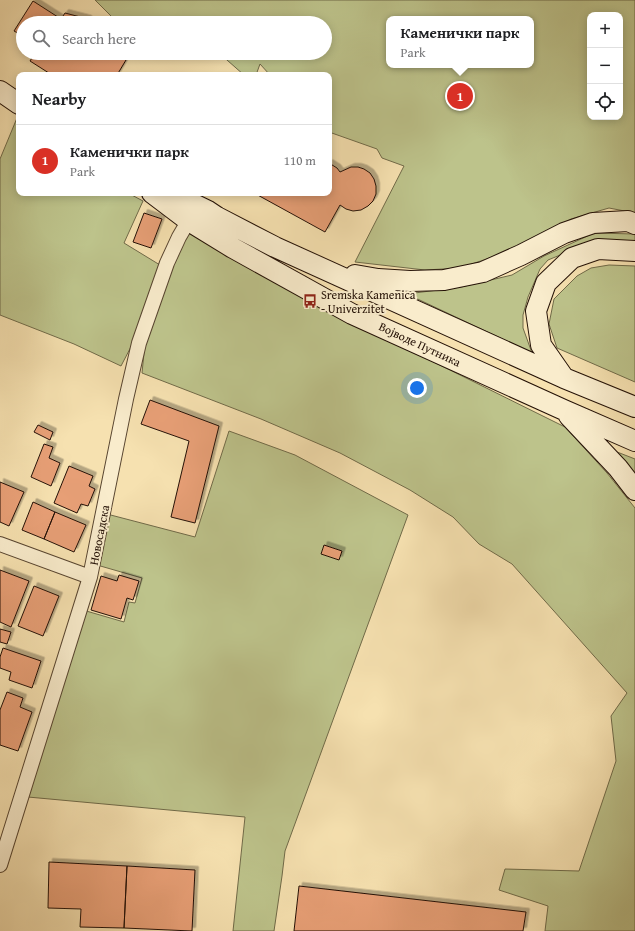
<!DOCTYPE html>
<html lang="en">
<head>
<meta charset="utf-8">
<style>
	:root { --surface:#fff; --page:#f6f6f6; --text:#202124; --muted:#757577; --line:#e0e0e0; --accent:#d93025 }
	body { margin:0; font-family:"Gentium Book Plus",serif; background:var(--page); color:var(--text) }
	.controls { position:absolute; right:12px; top:12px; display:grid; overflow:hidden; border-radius:8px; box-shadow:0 2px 10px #0003 }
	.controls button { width:36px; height:36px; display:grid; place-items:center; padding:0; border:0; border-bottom:1px solid var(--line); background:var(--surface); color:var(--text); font:20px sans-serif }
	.you { position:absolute; left:417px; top:388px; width:14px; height:14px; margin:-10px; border:3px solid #fff; border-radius:50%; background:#1a73e8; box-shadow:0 0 0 6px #1a73e833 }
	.badge { display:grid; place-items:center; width:26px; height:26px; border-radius:50%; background:var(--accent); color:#fff; font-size:13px; font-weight:700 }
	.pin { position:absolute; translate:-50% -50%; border:2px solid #fff; box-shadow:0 1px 4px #0006 }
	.popup { position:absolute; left:386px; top:16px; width:148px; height:52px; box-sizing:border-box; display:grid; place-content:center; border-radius:8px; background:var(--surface); filter:drop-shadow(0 1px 3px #0005); font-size:13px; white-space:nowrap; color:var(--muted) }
	.popup b { font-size:15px; color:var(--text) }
	.popup::after { content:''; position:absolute; left:50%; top:100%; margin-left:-8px; border:8px solid transparent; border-top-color:var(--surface) }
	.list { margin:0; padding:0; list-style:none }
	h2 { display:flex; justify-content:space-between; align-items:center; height:52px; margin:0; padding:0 16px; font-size:17px }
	h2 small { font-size:13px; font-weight:400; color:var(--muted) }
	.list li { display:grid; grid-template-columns:26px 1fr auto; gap:12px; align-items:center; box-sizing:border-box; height:72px; padding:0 16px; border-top:1px solid var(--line) }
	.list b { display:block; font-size:15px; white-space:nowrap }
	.list p { margin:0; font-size:13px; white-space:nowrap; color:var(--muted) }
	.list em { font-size:13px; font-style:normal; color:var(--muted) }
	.icon { flex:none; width:22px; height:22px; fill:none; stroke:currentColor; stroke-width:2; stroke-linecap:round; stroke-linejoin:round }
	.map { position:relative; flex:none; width:635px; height:931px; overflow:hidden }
	.search { position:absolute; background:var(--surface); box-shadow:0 2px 10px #0003; left:16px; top:16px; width:316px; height:44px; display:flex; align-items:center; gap:10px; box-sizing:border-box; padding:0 14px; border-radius:22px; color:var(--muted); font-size:15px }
	.panel { position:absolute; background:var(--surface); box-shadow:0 2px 10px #0003; left:16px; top:72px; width:316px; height:124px; border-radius:8px }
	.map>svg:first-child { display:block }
	.green { fill:#bdc38b; stroke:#706a48; fill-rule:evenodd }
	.building { fill:#e79f76; stroke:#241106; filter:url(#shadow) }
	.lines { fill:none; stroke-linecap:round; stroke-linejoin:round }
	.street-casing { stroke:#584530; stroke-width:16 }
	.secondary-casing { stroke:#241106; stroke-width:22 }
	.street { stroke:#f9eccc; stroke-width:14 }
	.secondary { stroke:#f9eccc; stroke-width:20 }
	.labels { text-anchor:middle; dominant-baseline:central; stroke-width:4; stroke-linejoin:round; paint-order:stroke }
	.poi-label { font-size:12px; fill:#241106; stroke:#f9eccc; text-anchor:start }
	.street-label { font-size:12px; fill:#241106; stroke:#f9eccc }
</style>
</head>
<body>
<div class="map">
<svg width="635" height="931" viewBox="0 0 635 931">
	<defs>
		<filter id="shadow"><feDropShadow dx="3.5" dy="-3.5" stdDeviation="0" flood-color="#0004"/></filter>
	</defs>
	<rect width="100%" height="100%" fill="#f6e1b0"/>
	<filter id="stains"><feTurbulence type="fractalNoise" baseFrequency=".005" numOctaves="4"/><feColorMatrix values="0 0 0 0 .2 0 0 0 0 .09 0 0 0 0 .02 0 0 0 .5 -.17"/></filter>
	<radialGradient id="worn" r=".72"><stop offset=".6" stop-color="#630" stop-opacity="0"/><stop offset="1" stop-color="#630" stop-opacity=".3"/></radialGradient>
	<path class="green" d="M95 0H635V213L609 208 571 219 510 251 460 268 425 270 355 262 404 166 382 158 377 149 329 132V75H270L260 64 256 75H244L219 53H325V23H118ZM590 15H620V117H590ZM389 19H531V65H389Z
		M17 118 19 119V193H128L143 201 124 243 160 265 134 341 121 366 74 344 0 315V159Z
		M191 227 347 319 565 427 607 473 635 508V931H545L548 906 499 890 505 869 579 871 616 761 611 716 627 693 512 564 479 544 453 517 410 490 340 453 261 419 142 373 145 343 172 265Z
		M594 233 635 234V242L597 240 548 260 540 269 528 297 523 315V328L532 353 407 294 461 287 512 275 544 256Z
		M609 265 635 266V382L557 348 549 324 554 299 577 276 591 268Z
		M229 431 295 455 408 515 285 851 282 876 274 931H233L245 817 17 796 76 608 124 622 129 602 135 603 142 578 90 563 103 513 195 537Z
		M612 450 635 459V476Z"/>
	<path class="building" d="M33 1 61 19 65 13 88 19 92 23H23V43L19 41 23 36 14 31Z
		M35 53H115L126 60 117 75H52L30 61Z
		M329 163 337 168 340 172 351 167H358L364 169 370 173 374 179 376 186V194L373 201 368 206 361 210 353 211 346 209 340 205 325 232 254 193H329Z
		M144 213 162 219 151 248 133 242Z
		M150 400 219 426 195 523 171 517 189 441 141 424Z
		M38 425 53 432 50 440 34 432Z
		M44 444 53 447 49 458 60 463 51 486 31 477Z
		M69 466 93 476 89 486 95 489 88 506 81 504 77 513 54 503Z
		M0 482 24 492 9 526 0 522Z
		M33 502 55 512 44 539 22 530Z
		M55 512 86 525 74 552 44 539Z
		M324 545 342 551 339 560 321 554Z
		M0 570 29 581 11 627 0 622Z
		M119 575 139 581 133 600 127 598 121 619 91 610 101 576 117 581Z
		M34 586 59 596 43 636 18 626Z
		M0 629 11 632 7 644 0 642Z
		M3 648 41 661 32 688 9 680 11 672 0 668V657Z
		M7 692 23 698 20 707 32 712 18 751 0 745V710Z
		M49 862 127 866 124 928 80 927 81 909 48 908Z
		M127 866 195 870 192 931 124 928Z
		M299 886 526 912 523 931H294Z"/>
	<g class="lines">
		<defs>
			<path id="street" d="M0 544 90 577
				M0 865 90 577 126 399 139 343 167 263 179 237 193 213"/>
			<path id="secondary" d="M0 91 19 104
				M152 193 189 221 233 248 352 314 564 410 635 441
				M171 193 208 211 217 217 275 247 564 378 635 407
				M355 275 378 279 410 281 444 280 483 272 521 255 564 233 593 223 628 221 635 224
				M564 378 541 345 536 311 546 283 572 258 598 249 635 251
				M569 416 618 468 635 490"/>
		</defs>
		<use href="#street" class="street-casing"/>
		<use href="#secondary" class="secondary-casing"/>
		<use href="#street" class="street"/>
		<use href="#secondary" class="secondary"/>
	</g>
	<defs>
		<symbol id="bus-bare" viewBox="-9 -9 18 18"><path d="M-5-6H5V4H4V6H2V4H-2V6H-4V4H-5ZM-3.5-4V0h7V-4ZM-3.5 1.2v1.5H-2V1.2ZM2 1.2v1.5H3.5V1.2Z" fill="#8f2418" stroke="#f9eccc" stroke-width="2.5" paint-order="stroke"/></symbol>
	</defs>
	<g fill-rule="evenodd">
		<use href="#bus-bare" x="300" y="291" width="20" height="20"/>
	</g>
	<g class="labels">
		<g class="poi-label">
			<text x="321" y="294">Sremska Kamenica<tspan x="321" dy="14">- Univerzitet</tspan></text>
		</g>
		<g class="street-label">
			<text transform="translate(420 344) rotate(25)">Војводе Путника</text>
			<text transform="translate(99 535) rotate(-79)">Новосадска</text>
		</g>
	</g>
	<rect width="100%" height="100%" filter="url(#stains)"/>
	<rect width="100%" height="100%" fill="url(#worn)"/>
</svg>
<div class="controls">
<button>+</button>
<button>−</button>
<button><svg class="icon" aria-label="locate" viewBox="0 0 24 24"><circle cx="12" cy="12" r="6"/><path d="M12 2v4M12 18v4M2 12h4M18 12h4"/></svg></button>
</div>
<div class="you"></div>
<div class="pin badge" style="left:460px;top:96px">1</div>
<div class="popup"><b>Каменички парк</b>Park</div>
<div class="search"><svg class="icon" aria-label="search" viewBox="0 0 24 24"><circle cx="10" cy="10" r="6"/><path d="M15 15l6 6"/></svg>Search here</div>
<section class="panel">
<h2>Nearby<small></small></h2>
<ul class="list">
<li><span class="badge">1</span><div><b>Каменички парк</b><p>Park</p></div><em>110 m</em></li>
</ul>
</section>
</div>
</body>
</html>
